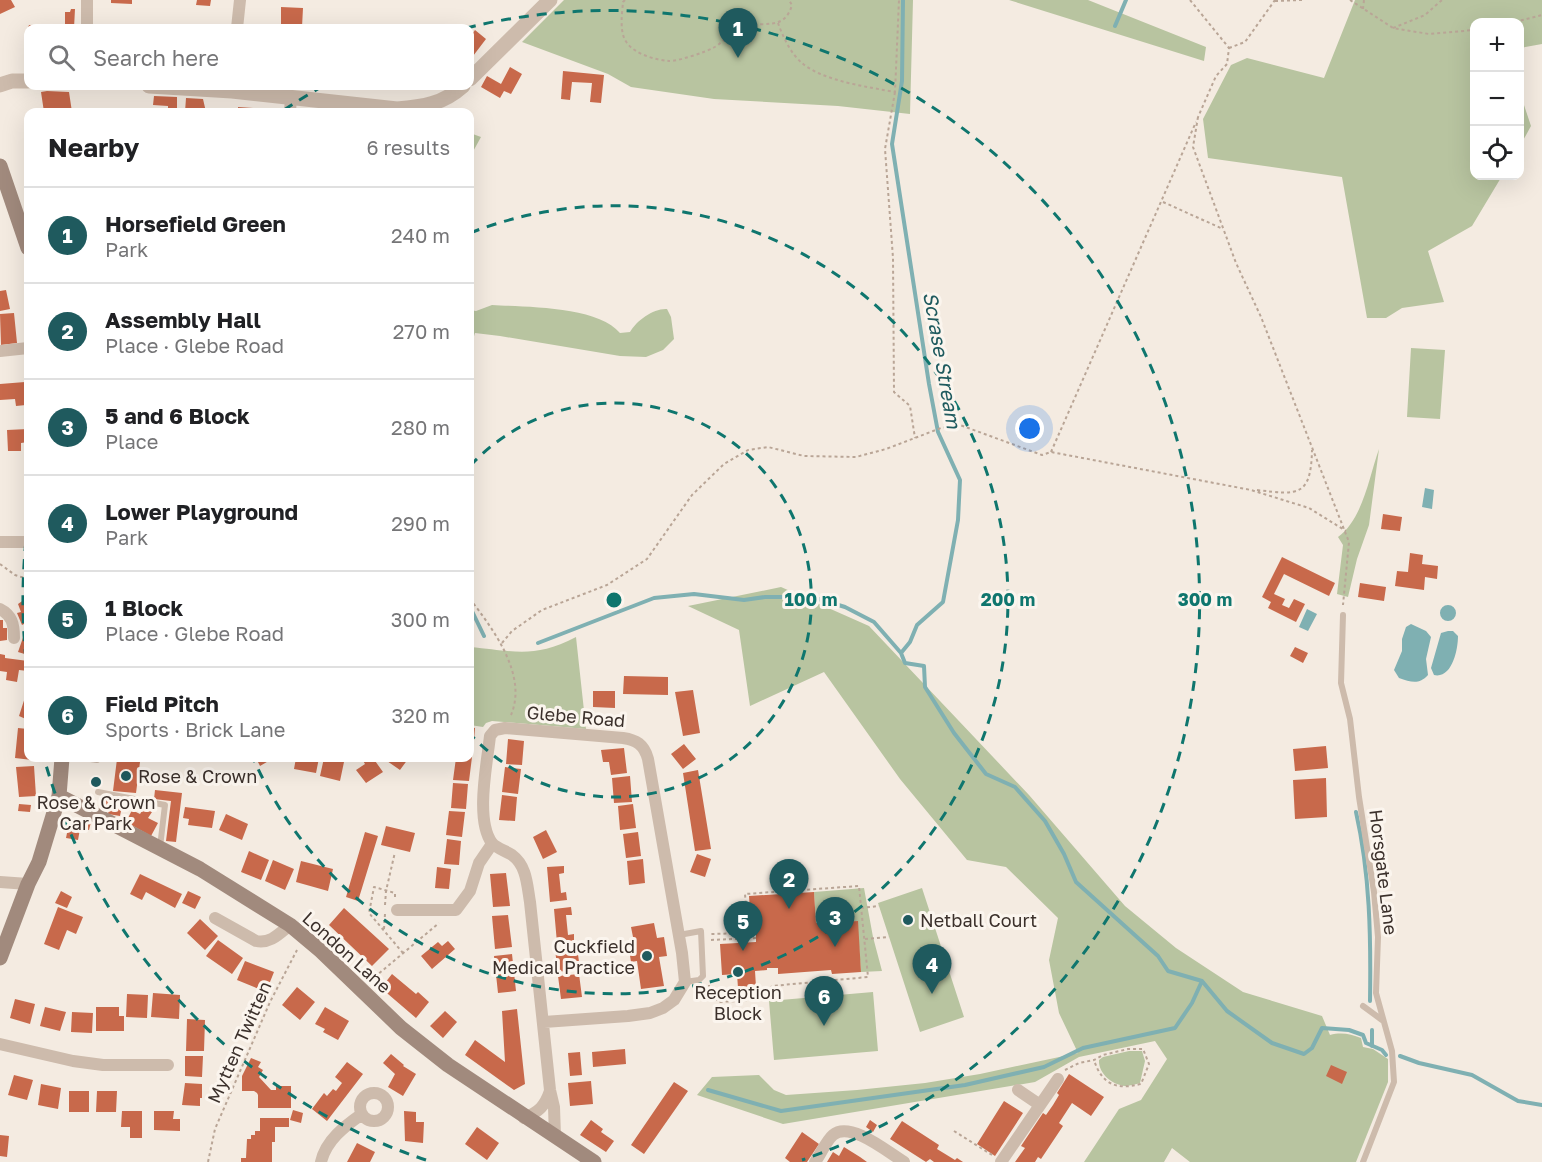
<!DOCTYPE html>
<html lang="en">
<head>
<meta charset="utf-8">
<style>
	:root { --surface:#fff; --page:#f6f6f6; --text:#202124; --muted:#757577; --line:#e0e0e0; --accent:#1f5a5e }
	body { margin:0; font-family:"Golos Text",sans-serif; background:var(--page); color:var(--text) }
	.controls { position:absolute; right:18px; top:18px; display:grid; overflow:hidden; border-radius:12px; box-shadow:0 6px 24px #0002 }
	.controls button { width:54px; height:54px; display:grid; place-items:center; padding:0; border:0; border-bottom:2px solid var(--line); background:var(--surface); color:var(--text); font:30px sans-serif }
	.you { position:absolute; left:1030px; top:429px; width:21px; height:21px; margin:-15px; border:4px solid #fff; border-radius:50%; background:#1a73e8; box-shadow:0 0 0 9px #1a73e833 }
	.badge { display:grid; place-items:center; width:39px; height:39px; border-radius:50%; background:var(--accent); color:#fff; font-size:20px; font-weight:700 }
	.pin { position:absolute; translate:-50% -50px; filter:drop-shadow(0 2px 3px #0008) }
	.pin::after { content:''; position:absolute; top:32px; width:21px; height:18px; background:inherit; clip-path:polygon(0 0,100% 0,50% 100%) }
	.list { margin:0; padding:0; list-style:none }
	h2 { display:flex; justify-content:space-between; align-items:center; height:78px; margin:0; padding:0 24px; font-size:26px }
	h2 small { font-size:20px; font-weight:400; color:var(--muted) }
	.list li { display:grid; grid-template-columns:39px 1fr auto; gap:18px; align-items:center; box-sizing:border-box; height:96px; padding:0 24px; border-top:2px solid var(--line) }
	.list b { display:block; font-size:22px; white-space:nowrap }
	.list p { margin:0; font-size:20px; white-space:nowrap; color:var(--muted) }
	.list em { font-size:20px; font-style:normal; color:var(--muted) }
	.icon { flex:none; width:33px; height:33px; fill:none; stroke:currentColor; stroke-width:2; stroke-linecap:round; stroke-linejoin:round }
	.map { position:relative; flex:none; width:1542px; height:1162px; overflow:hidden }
	.search { position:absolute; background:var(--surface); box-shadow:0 6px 24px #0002; left:24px; top:24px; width:450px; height:66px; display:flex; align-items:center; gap:15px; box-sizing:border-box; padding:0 21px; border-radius:12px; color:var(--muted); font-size:22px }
	.panel { position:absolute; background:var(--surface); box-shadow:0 6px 24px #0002; left:24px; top:108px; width:450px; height:654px; border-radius:12px }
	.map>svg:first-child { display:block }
	.green { fill:#b8c4a0 }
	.water { fill:#7fb0b2 }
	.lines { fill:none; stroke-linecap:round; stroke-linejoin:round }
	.stream { stroke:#7fb0b2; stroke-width:4 }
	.building { fill:#c8694b }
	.path { stroke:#b9a596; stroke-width:2; stroke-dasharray:3 3; stroke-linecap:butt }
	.service { stroke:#cdbbac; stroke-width:6 }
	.minor { stroke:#cdbbac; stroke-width:12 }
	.tertiary { stroke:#cdbbac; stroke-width:15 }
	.secondary { stroke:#a18a7d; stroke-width:15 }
	.ring { fill:none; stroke:#0f766e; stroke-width:3; stroke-dasharray:10 8 }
	.poi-dot { fill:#1f5a5e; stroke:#fbf5ee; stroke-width:2 }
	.labels { text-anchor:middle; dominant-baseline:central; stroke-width:6; stroke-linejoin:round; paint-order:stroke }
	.street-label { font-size:18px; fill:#3b302b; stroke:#fbf5ee }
	.poi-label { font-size:18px; fill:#3b302b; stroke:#fbf5ee; text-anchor:start }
	.water-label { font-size:20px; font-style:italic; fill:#1f5a5e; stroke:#fbf5ee }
	.centre { fill:#0f766e; stroke:#fbf5ee; stroke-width:3 }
	.ring-label { font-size:18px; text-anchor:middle; font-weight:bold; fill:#0f766e; stroke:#fbf5ee; stroke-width:6; stroke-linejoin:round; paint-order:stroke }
</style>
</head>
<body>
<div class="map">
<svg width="1542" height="1162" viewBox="0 0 1542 1162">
	<rect width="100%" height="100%" fill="#f4ebe1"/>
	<path class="green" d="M564 0H913L910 114 838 106 714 99 631 87 608 74 522 42Z
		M1009 0H1088L1206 47 1204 61Z
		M1355 0H1542V44L1520 48V22H1474V176H1502L1472 226 1428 251 1444 302 1402 308 1386 318H1367L1342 177 1208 158 1203 119 1231 65 1247 58 1324 78Z
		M1520 93 1531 126 1520 146Z
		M470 133 481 137 470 157Z
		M492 305C525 307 598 306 620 333L630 332C637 320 654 308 667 309L671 317 674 339 663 350 646 357 620 356 500 336 475 333 470 349V310L476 311Z
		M1411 348 1445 350 1440 419 1407 417Z
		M1379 449 1369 525 1357 559 1348 597 1337 594 1343 545 1338 537C1363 519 1369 477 1379 449Z
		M781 587 869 626 1029 795 1125 906 1176 948 1243 992 1322 1016 1330 1035C1341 1032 1351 1034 1361 1038L1363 1047 1373 1049 1388 1059V1082L1356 1162H1190L1172 1148 1164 1162H1084L1119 1109 1141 1100 1167 1059 1155 1041 1079 1057 1035 1082 783 1124 697 1095 712 1077 759 1075 774 1090 786 1095 857 1090 925 1083 980 1074 1078 1053 1059 1013 1049 960 1058 918 1006 867 967 860 900 779 824 672 750 706 739 630 688 606Z
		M576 637 586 729 492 721 486 723 483 727 470 725V647C515 651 533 659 576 637Z
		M864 888 873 937 882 971 861 972 857 921 816 923 814 892Z
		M922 888 964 1017 920 1032 878 903Z
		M873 992 878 1051 774 1060 769 1001Z
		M1129 1051H1142L1145 1061 1140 1083C1136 1084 1129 1086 1125 1086 1112 1085 1098 1073 1099 1060L1103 1057Z"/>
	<path class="water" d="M1425 488 1434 490 1432 509 1422 507Z
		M1440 613a8 8 0 1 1 16 0a8 8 0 1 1-16 0Z
		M1307 609 1317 614 1308 631 1299 627Z
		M1411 624 1426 631 1431 637 1426 659 1428 675C1419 685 1411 682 1399 678L1394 670 1402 651V639L1406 627Z
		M1448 631H1453L1458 636C1458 650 1452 679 1434 675L1431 668 1441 633Z"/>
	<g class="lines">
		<path class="stream" d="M903 0 902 81 892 144 929 384 938 432 960 480 958 520 943 602 917 625 910 642 901 653 905 663 924 666 925 687 954 733 986 774 1015 787 1045 821 1064 854 1076 882 1158 956 1168 971 1202 981 1227 1011 1272 1043 1304 1054 1312 1048 1322 1028 1349 1030 1363 1035 1366 1043 1382 1050 1386 1055
			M1115 26 1126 0
			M458 111V112
			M470 607 484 636
			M538 643 654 598 694 594 744 600 765 597H812L845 607 874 622 901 653
			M1356 812C1370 874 1371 937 1370 1001
			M1372 1046V1030
			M1400 1056 1419 1063 1472 1075 1518 1101 1542 1105
			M708 1090 781 1111 965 1085 1044 1067 1083 1048 1175 1028 1192 1003 1202 981"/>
	</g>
	<path class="building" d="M0 0H11L15 7 0 14Z
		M111 0H132V4L111 3Z
		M197 0H211L210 6 196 5Z
		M281 7 303 8 302 27 281 26Z
		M71 9H75L74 28H28L29 25 65 26V12H70Z
		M475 30 486 39 470 60V37Z
		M510 67 522 74 511 94 504 91 500 98 481 87 487 76 501 84Z
		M563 71 604 75 601 103 590 102 592 83 572 82 570 100 561 99Z
		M47 91 69 92 72 112H44L41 92Z
		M154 96 177 97V109L168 108V106L153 105Z
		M186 98 203 99 206 112H185Z
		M238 107 253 108V112H238Z
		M6 290 10 309 0 311V291Z
		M14 313 17 343 1 345 0 314Z
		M25 382 26 405 16 406 15 399 0 400V384Z
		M28 429V442L21 443V451H8L7 430Z
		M1383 514 1402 517 1400 531 1381 529Z
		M1410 553 1423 555 1422 564 1438 566 1437 579 1425 577 1424 590 1395 586 1397 571 1408 572Z
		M1282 557 1335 583 1329 596 1284 574 1274 594 1285 599 1282 605 1289 608 1294 599 1305 604 1296 622 1268 608 1271 602 1262 597Z
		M1360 583 1386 587 1384 601 1358 597Z
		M28 597V622L22 625 17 613 21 612 18 604Z
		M0 620H3V628H7V640L0 641Z
		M26 629 28 630V655L18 652Z
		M1295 647 1308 653 1303 663 1290 656Z
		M0 654 5 655V658L28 661V671L19 670 17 682 6 680 7 672 0 671Z
		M624 676 668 677V695L623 694Z
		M28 688V720L19 716Z
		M693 690 700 733 683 736 675 692Z
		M593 691H615V708L593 707Z
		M470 727 475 728 473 753 470 752Z
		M18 728 28 729V758H32V760L15 758Z
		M508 739 524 741 522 765 506 764Z
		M684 744 696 759 683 769 671 754Z
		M1326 746 1328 768 1295 771 1293 749Z
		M624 748 627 773 611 775 609 762H603L601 750Z
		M472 757 469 781 453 780 456 758Z
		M256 758H271L272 759 260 766Z
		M296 758H319L316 773 294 769Z
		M324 758 344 762 340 781 320 776Z
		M364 758H373L383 772 366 783 356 770 365 764 362 759Z
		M389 758H405L408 759 400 770 387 761Z
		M117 759 140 762 136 793 113 791Z
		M34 766 36 796 19 797 16 767Z
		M505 767 521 769 518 794 502 792Z
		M698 770 711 849 695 851 683 773Z
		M630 776 632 802 614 803 612 778Z
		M1326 778 1327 817 1295 819 1293 780Z
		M453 783 468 784 466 809 451 808Z
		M155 790 182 793 176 842 166 841 171 801 154 799Z
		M502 795 517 797 515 821 499 820Z
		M102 797 131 802 130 807 122 806 120 816 108 814 109 809 101 808Z
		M19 804 31 805 30 812 18 811Z
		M633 804 636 828 620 830 618 806Z
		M185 807 215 811 212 828 188 825 189 819 183 818Z
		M144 808 152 812 148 818 158 823 151 836 126 822 132 810 140 814Z
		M449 811 465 812 462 837 446 835Z
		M226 814 248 824 242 840 219 830Z
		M70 818 91 822 89 830 80 829 78 840 66 838Z
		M386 826 415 833 410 852 381 845Z
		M546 830 557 852 543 859 533 837Z
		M365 832 378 836 358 901 346 897Z
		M638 832 641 856 626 858 623 834Z
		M447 839 461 841 459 865 444 864Z
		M249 851 269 860 261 880 241 872Z
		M697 854 711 859 705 877 690 872Z
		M643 859 645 883 629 885 627 861Z
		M273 860 294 869 285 890 265 881Z
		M301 861 333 869 328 891 296 882Z
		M564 866V873L559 874 560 883 561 893 566 892 567 900 550 902 547 867Z
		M437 867 451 869 449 889 435 888Z
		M506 873 510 906 493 907 490 874Z
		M140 874 182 894 175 908 146 892 142 900 130 894Z
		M61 891 72 897 67 908 55 903Z
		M188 891 201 897 195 909 182 903Z
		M814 892 816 923 858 921 861 972 832 974 831 970 778 974V968H767V970L755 971 756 987 738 988 737 974 722 975 720 944 756 942V927H751L749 896Z
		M58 907 83 917 76 934 67 930 59 950 44 944Z
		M571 907 572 915H566L568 935 574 934V941L557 943 554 909Z
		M344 908 389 949 372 966 329 925Z
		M508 915 512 947 495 949 492 916Z
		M200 919 218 936 205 950 187 933Z
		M654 923 657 938 664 937 667 956 659 957 664 986 641 989 637 961 631 962 628 943 634 942 631 927Z
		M218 940 243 958 232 974 206 956Z
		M448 941 455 949 432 969 421 956 438 942 442 946Z
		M577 947 580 969 558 972 555 950Z
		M512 954 516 991 498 993 494 956Z
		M245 961 274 972 266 992 237 980Z
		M392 974 416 994 418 992 429 1002 416 1018 381 988Z
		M579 974 582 997 561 999 558 976Z
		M297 987 315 1002 300 1020 282 1005Z
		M153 993 180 995 179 1019 151 1017Z
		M127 994 148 995 147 1018 126 1017Z
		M15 999 35 1004 30 1024 10 1018Z
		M45 1007 66 1012 60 1031 40 1026Z
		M96 1007H119V1016H124V1031H96Z
		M325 1007 349 1021 338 1040 323 1032 325 1029 315 1024Z
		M517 1009 525 1084 514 1090 465 1055 475 1040 505 1062 502 1011Z
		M445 1011 457 1022 443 1038 430 1026Z
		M72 1012 93 1013 92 1033 71 1032Z
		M187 1019 205 1020 204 1051H186Z
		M625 1049 626 1064 593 1067 592 1052Z
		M580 1052 582 1075 570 1076 568 1053Z
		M391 1054 404 1065 403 1066 416 1074 403 1096 388 1087 395 1074 383 1063Z
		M185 1056H203L202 1077 185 1076Z
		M251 1058 261 1062 258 1067 263 1070 259 1077 271 1090H276V1086H291V1108H258V1095L257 1093 254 1091H242V1076Z
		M347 1062 363 1074 327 1121 312 1109 324 1093 327 1096 333 1089 336 1091 342 1083 335 1077Z
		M1331 1065 1347 1072 1342 1084 1326 1076Z
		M1069 1074 1104 1097 1091 1116 1072 1103 1059 1123 1063 1126 1041 1159 1038 1157 1035 1162H1015L1025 1148 1021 1146 1043 1113 1046 1115 1053 1105 1059 1095 1057 1093Z
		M14 1075 33 1080 27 1100 8 1095Z
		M591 1081 593 1104 570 1106 568 1083Z
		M674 1082 688 1091 644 1154 631 1145Z
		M185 1083 202 1084V1098H200V1106L182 1105Z
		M41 1084 61 1088 58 1109 38 1105Z
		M69 1091H89V1112H69Z
		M97 1091H117L116 1112H96Z
		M1004 1101 1023 1113 995 1156 977 1144Z
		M293 1110 303 1113 301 1123 290 1120Z
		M122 1111H142V1138H130V1127H121Z
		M154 1111H174L173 1119H180V1131L154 1130Z
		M404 1111 416 1112V1122H424L423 1143 405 1141Z
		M260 1118H289V1127H275V1142H272V1162H241V1158H246L247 1139H251V1135H255V1131H260Z
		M591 1120 603 1129 601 1132 614 1141 606 1152 580 1135Z
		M870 1120 877 1125 873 1132 866 1127Z
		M902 1121 939 1145 937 1149 955 1160 957 1158 963 1162H934L930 1159 926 1162 890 1139Z
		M477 1127 499 1143 487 1160 465 1144Z
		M802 1132 819 1144 807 1162H790L785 1158Z
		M0 1135 9 1136 7 1157 0 1156Z
		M357 1143 375 1152 370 1162H347Z
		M844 1147 860 1157 867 1162H827L833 1152 839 1156Z"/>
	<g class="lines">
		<path class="path" d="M625 0 623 2C622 14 619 33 627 43 635 54 655 60 669 61 675 62 706 52 713 48 723 43 731 31 743 27 764 20 784 32 792 5L789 0
			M1190 0 1229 48 1227 64 1216 76 1198 117
			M1350 0 1393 28 1429 34 1474 30
			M1275 1 1302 0
			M1363 9 1364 0
			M1515 22 1542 15
			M778 23C783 37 791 54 802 63 823 81 868 87 895 92L899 0
			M1393 28 1425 15 1442 0
			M1229 48 1245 42 1275 0
			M895 92 885 149 893 258 894 392 910 406 915 438
			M1198 117 1193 147 1236 263 1261 317 1349 542 1343 605
			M1163 202 1223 229
			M1051 452 1196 122
			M1257 490C1298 495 1311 497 1312 450
			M0 564 15 575 28 579
			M470 599C493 629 528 675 511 715
			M502 643 512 631 542 610 607 585 647 559 692 495 724 464 748 450 768 447 804 456 856 457 886 449 941 428 960 425 1042 455 1051 452 1251 490 1309 508 1346 531
			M395 897V893L374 887 369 913 403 953
			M385 905 386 891 395 852
			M861 908 879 906
			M384 929 385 914
			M865 939 889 937
			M711 940 756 938
			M370 981 439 923
			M709 985V993
			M693 992 709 993 719 1002C740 1000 759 1004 772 986L868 977 859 886 745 894 748 933 711 934
			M1065 1070 1079 1063 1094 1060 1103 1055 1128 1049H1143L1149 1064 1141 1084C1117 1090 1102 1085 1094 1060
			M954 1131 992 1155
			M208 1162 215 1129 270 1002 297 950"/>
		<path class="service" d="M1343 615 1341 683 1350 719 1359 797 1374 892 1378 937 1376 993 1392 1051 1394 1082 1363 1162
			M84 758 97 760
			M98 792 165 805 160 847
			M679 935 701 931 703 976 699 980 685 982
			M1363 1006 1382 1020"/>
		<path class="minor" d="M87 28V0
			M237 28 240 0
			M290 112 291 97
			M0 351 28 348
			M0 542H28
			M0 609C12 615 14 624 14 638
			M0 882 28 884
			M397 910H456L470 891 479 863 492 844
			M215 918 256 941C270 944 279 934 290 925
			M544 1022 628 1016 650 1013 663 1008 674 1000 685 982 682 953 648 759C644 744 636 740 623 738L505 728 495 730 490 736C487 764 475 820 492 843 496 848 506 851 512 855 527 866 527 885 530 902L550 1090 554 1107 555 1137
			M0 1044 73 1061 103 1065H168
			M1018 1090 1040 1105
			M360 1107a14 14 0 1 1 28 0a14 14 0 1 1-28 0Z
			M524 1118C539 1112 545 1106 550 1091
			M321 1162C326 1140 345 1126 362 1114
			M815 1162C821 1154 826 1141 833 1135 850 1120 889 1153 904 1162
			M1001 1162 1058 1079"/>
		<path class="tertiary" d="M470 79 550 0
			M0 85 12 81H28
			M149 86 232 91 397 109C423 107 443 104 463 86"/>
		<path class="secondary" d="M0 166 28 248
			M59 796 200 869 290 925 321 951 401 1028 448 1065 594 1162
			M0 958 28 884 39 862 59 796 62 758"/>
	</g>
	<g class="ring">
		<path d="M470 466A197 197 0 1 1 470 734"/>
		<path d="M470 233A394 394 0 1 1 254 760"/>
		<path d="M426 1160A591 591 0 0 1 44 758M28 677A591 591 0 0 1 28 523M284 110A591 591 0 0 1 323 86M466 28A591 591 0 0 1 802 1160"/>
	</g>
	<g class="poi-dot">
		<circle cx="126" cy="776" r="6"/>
		<circle cx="96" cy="782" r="6"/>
		<circle cx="908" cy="920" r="6"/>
		<circle cx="647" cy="956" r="6"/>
		<circle cx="738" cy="972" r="6"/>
	</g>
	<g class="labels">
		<g class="street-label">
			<text transform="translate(576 716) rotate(5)">Glebe Road</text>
			<text transform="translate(1384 872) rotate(83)">Horsgate Lane</text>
			<text transform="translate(347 952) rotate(42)">London Lane</text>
			<text transform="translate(239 1042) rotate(-66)">Mytten Twitten</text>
		</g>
		<g class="poi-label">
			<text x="138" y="776">Rose &amp; Crown</text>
			<text x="96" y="802" text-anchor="middle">Rose &amp; Crown<tspan x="96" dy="21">Car Park</tspan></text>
			<text x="920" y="920">Netball Court</text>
			<text x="635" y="946" text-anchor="end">Cuckfield<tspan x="635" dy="21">Medical Practice</tspan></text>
			<text x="738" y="992" text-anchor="middle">Reception<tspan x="738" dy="21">Block</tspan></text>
		</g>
		<g class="water-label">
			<text transform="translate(943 360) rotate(80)">Scrase Stream</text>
		</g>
	</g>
	<circle cx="614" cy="600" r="9" class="centre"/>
	<g class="ring-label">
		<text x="811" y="606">100 m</text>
		<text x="1008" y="606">200 m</text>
		<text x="1205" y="606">300 m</text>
	</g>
</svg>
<div class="controls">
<button>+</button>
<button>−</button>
<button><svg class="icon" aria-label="locate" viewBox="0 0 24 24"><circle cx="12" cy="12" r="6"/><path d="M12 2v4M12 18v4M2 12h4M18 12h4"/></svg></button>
</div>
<div class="you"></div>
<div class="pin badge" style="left:738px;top:58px">1</div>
<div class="pin badge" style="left:789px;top:909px">2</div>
<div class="pin badge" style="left:835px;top:947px">3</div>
<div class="pin badge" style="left:932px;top:994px">4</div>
<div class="pin badge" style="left:743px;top:951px">5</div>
<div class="pin badge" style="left:824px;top:1026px">6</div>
<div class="search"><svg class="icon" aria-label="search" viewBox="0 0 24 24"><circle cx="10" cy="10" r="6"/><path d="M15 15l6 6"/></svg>Search here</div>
<section class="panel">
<h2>Nearby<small>6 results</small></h2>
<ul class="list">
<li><span class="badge">1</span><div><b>Horsefield Green</b><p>Park</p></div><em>240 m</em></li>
<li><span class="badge">2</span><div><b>Assembly Hall</b><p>Place · Glebe Road</p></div><em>270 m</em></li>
<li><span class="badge">3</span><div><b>5 and 6 Block</b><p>Place</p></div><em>280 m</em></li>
<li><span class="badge">4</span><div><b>Lower Playground</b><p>Park</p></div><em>290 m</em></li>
<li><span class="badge">5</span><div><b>1 Block</b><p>Place · Glebe Road</p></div><em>300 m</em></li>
<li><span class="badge">6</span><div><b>Field Pitch</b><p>Sports · Brick Lane</p></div><em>320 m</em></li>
</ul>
</section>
</div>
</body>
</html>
